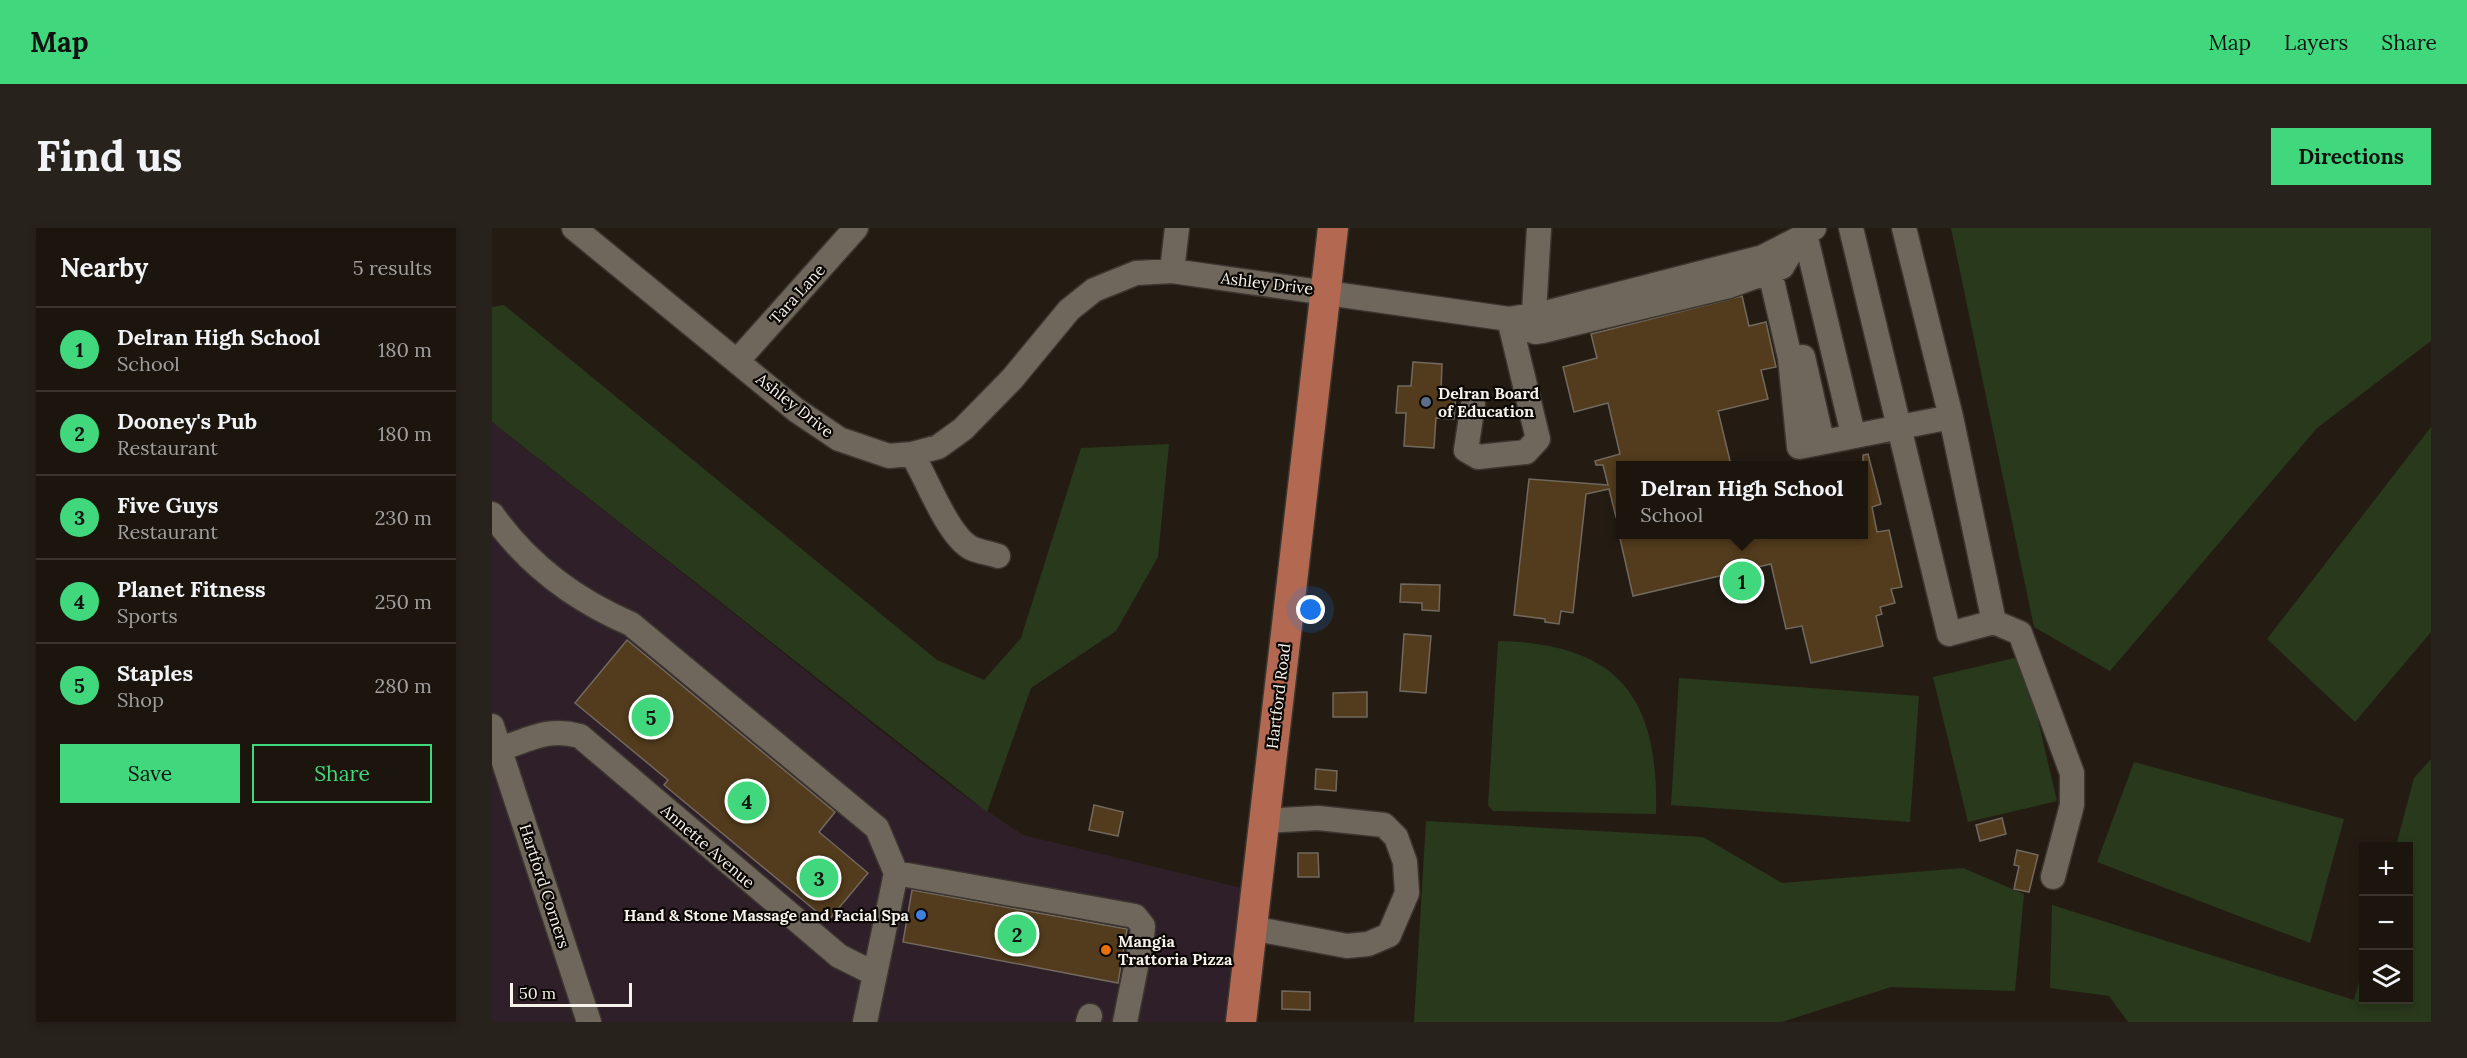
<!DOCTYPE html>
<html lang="en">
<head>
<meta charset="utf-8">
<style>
	:root { --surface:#1b150e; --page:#28221c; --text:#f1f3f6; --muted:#a09f9e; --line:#39342e; --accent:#41d77c }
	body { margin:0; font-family:Lora,serif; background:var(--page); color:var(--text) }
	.controls { position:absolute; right:18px; bottom:18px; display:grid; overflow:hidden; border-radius:0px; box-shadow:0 3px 9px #0003 }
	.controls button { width:54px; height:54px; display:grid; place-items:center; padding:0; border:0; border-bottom:2px solid var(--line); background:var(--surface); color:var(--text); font:30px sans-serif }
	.scale { position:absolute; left:18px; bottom:15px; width:122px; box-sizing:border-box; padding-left:6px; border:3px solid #f6f1ea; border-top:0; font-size:16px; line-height:21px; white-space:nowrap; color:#f6f1ea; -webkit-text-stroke:4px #0a0704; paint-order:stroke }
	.you { position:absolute; left:819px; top:382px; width:21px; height:21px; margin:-15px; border:4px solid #fff; border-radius:50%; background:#1a73e8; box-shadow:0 0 0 9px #1a73e833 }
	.badge { display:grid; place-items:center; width:39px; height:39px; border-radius:50%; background:var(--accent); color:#111; font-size:20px; font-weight:700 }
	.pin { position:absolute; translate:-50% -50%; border:3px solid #fff; box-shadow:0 2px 6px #0006 }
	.popup { position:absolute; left:1124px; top:233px; width:252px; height:78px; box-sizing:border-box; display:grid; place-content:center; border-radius:0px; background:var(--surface); filter:drop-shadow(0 2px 4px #0005); font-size:20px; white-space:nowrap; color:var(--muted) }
	.popup b { font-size:22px; color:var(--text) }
	.popup::after { content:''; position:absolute; left:50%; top:100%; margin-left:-12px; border:12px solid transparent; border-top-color:var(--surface) }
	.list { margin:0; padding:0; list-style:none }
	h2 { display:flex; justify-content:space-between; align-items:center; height:78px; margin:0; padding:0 24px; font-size:26px }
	h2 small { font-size:20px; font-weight:400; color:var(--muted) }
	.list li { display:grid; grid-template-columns:39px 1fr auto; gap:18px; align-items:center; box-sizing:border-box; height:84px; padding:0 24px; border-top:2px solid var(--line) }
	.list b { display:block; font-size:22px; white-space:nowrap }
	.list p { margin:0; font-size:20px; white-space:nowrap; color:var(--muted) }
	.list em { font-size:20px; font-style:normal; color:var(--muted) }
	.actions { display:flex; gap:12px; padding:18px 24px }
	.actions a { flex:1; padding:14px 0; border:2px solid var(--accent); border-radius:0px; text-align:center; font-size:21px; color:var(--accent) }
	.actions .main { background:var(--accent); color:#111 }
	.icon { flex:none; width:33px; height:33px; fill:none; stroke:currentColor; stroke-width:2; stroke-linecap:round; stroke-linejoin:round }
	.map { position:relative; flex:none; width:1939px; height:794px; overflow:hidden; border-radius:0px }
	header { display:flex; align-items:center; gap:36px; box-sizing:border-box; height:84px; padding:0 30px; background:var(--accent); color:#111 }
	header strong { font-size:28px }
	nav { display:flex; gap:33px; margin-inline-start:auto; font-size:21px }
	.intro { display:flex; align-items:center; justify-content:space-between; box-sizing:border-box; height:144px; padding:0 36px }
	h1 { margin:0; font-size:42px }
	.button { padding:15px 27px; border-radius:0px; background:var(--accent); color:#111; font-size:21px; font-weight:700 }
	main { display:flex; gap:36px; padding:0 36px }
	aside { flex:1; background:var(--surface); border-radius:0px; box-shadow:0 3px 9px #0003 }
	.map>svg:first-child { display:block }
	.commercial { fill:#2f1f29 }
	.green { fill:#29391c }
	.building { fill:#533c1d; stroke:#72695e; stroke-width:1.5 }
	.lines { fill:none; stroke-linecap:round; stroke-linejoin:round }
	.minor-casing { stroke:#3c3630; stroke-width:27 }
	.major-casing { stroke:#3c3630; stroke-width:33 }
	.minor { stroke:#70675c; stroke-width:24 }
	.major { stroke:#b36951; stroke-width:30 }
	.service-dot { fill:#5c6f8a; stroke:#0a0704; stroke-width:2 }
	.shop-dot { fill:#3f7fe0; stroke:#0a0704; stroke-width:2 }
	.food-dot { fill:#e8710a; stroke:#0a0704; stroke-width:2 }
	.labels { text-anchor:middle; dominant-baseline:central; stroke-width:4.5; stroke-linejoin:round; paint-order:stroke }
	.street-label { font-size:16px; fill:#f6f1ea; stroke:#0a0704 }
	.poi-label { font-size:16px; font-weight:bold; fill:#f6f1ea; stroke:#0a0704; text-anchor:start }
</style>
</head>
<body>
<header>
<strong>Map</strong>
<nav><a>Map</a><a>Layers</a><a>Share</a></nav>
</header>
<div class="intro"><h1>Find us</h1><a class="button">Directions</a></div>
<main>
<aside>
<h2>Nearby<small>5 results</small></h2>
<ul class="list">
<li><span class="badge">1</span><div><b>Delran High School</b><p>School</p></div><em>180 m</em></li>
<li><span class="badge">2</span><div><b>Dooney's Pub</b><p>Restaurant</p></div><em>180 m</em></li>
<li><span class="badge">3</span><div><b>Five Guys</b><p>Restaurant</p></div><em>230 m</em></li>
<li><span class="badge">4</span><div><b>Planet Fitness</b><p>Sports</p></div><em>250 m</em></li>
<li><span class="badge">5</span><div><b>Staples</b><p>Shop</p></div><em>280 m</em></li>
</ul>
<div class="actions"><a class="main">Save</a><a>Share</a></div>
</aside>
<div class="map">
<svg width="1939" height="794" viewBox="0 0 1939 794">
	<rect width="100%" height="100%" fill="#241c13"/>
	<path class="commercial" d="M0 194 464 562 531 607 763 663 749 794H0Z"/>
	<path class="green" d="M1459 0H1939V113L1825 200 1618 443 1542 399Z
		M12 77 445 432 492 452 529 410 589 220 677 216 666 329 624 403 539 460 495 584 0 194V79Z
		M1939 199V404L1863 494 1775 411Z
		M1006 413C1127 416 1167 469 1164 586L1001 583 996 577Z
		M1531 428 1565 573 1476 594 1441 449Z
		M1187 450 1427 468 1418 594 1179 577Z
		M1939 531V794H1636L1617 768 1558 760 1560 677 1862 772 1871 739 1872 772H1916V618H1904L1922 550Z
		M1642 534 1852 591 1818 715 1605 634Z
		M934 593 1211 609 1290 655 1471 640 1532 666 1523 763 1399 759 1290 794H922Z"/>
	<path class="building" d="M1250 68 1257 98 1274 94 1284 139 1269 142 1276 171 1226 183 1239 237H1128V288L1124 289 1117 261 1094 266 1081 385 1069 383 1067 396 1053 394V391L1022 387 1037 251 1116 257 1111 237H1104L1103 233 1128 226 1116 175 1082 184 1071 139 1105 130 1099 106Z
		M921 134 950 136 949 162 964 163 962 191 944 190 942 220 912 218 914 185H904L906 158H919Z
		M1376 226 1389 276 1380 279 1385 304 1397 302 1410 359 1399 361 1403 375 1388 379 1390 386 1384 388 1391 418 1319 435 1310 398 1294 401 1279 336 1141 368 1127 306H1371V227Z
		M909 356 948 357 947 383 930 382V375L908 374Z
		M912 406 939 408 934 465 908 463Z
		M135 412 343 584 327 604 376 645 336 693 172 557 176 552 83 475Z
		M875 464V489H841V465Z
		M824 541 845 543 844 563 823 561Z
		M602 577 631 584 626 608 597 602Z
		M1510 590 1514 606 1488 613 1484 597Z
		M1525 622 1546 627 1537 664 1522 661 1527 638 1522 637Z
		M806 625H826L827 649H806Z
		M420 662 635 701 626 755 411 714Z
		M790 763 818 764V782L790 781Z"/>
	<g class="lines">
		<defs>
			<path id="minor" d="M82 0 304 182 347 211 397 228 420 226 446 219 471 201 520 151 577 82 602 62 644 45 680 43 1017 91 1043 104 1050 103 1237 58 1290 39 1306 11 1322 0
				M1359 0 1457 406 1502 394 1459 189 1412 0
				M1313 6 1361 206
				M680 43 685 0
				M1278 44 1298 130 1307 219 1459 189
				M1042 85 1047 0
				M1017 91 1053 85 1271 29 1306 11
				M1311 129 1330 213
				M246 132 364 0
				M981 176 974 222 986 229 1034 224 1046 211 1017 91
				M420 226C435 251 456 308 479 320 487 324 498 325 506 328
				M0 286C35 336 83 372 139 396L385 600 404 645 373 794
				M1502 394 1528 405 1580 545V577L1561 649
				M0 498 97 794
				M0 523C33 515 52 498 88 508L347 728 383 746
				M404 645 643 688 651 698 650 709 633 794
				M759 700 855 718 876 716 897 707 915 665 913 634 904 609 892 597 826 590 771 593
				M596 794 598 788"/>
			<path id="major" d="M749 794 841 0"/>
		</defs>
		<use href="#minor" class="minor-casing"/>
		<use href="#major" class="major-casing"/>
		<use href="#minor" class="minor"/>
		<use href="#major" class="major"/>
	</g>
	<circle class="service-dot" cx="934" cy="174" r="6"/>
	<circle class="shop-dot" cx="429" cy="687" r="6"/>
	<circle class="food-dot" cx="614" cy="722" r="6"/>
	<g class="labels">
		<g class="street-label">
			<text transform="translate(775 55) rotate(7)">Ashley Drive</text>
			<text transform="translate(305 66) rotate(-48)">Tara Lane</text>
			<text transform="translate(303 177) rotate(38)">Ashley Drive</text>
			<text transform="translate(786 468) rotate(-83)">Hartford Road</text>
			<text transform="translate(216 618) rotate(41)">Annette Avenue</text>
			<text transform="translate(53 658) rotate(72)">Hartford Corners</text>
		</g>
		<g class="poi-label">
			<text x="946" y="165">Delran Board<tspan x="946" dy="18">of Education</tspan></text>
			<text x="417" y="687" text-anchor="end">Hand &amp; Stone Massage and Facial Spa</text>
			<text x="626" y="713">Mangia<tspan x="626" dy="18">Trattoria Pizza</tspan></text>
		</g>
	</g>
</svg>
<div class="controls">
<button>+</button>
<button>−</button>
<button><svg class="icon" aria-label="layers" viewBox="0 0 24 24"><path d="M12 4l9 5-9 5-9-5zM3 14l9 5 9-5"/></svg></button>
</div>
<div class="scale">50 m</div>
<div class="you"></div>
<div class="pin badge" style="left:1250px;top:353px">1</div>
<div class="popup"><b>Delran High School</b>School</div>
<div class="pin badge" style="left:525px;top:706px">2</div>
<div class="pin badge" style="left:327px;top:650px">3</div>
<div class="pin badge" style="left:255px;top:573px">4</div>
<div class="pin badge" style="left:159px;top:489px">5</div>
</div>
</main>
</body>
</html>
